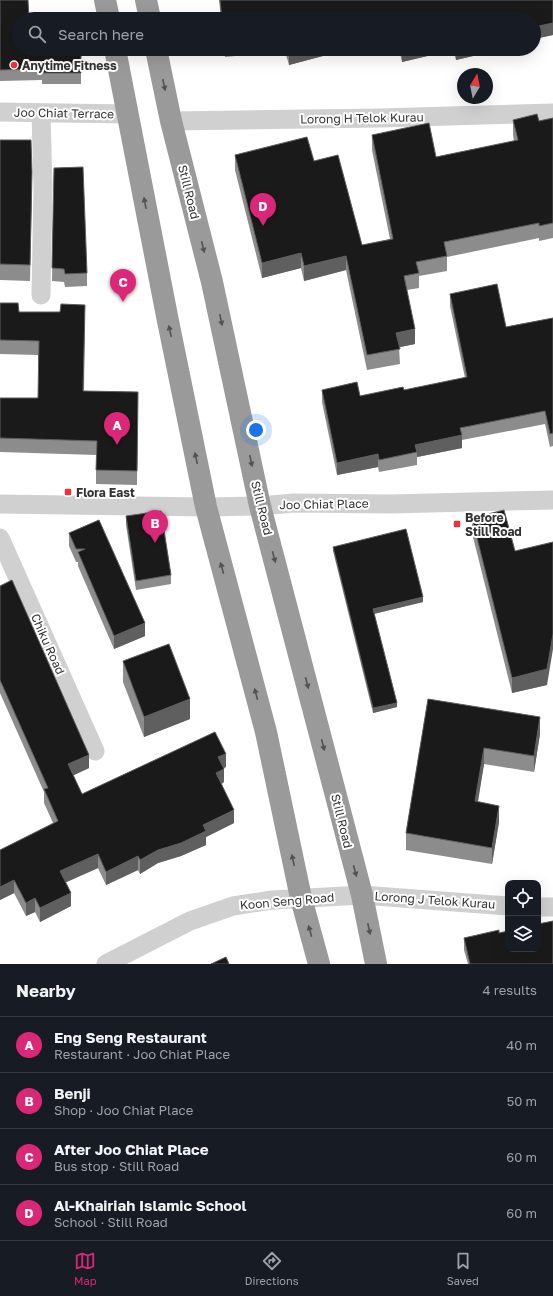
<!DOCTYPE html>
<html lang="en">
<head>
<meta charset="utf-8">
<style>
	:root { --surface:#171b24; --page:#20242c; --text:#f1f3f6; --muted:#9ea1a6; --line:#363941; --accent:#db2777 }
	body { margin:0; font-family:"Golos Text",sans-serif; background:var(--page); color:var(--text) }
	.controls { position:absolute; right:12px; bottom:12px; display:grid; overflow:hidden; border-radius:8px; box-shadow:0 4px 16px #0002 }
	.controls button { width:36px; height:36px; display:grid; place-items:center; padding:0; border:0; border-bottom:1px solid var(--line); background:var(--surface); color:var(--text); font:20px sans-serif }
	.compass { position:absolute; left:457px; top:68px; width:36px; height:36px; border-radius:50%; background:var(--surface); box-shadow:0 4px 16px #0002; rotate:10deg }
	.you { position:absolute; left:256px; top:430px; width:14px; height:14px; margin:-10px; border:3px solid #fff; border-radius:50%; background:#1a73e8; box-shadow:0 0 0 6px #1a73e833 }
	.badge { display:grid; place-items:center; width:26px; height:26px; border-radius:50%; background:var(--accent); color:#fff; font-size:13px; font-weight:700 }
	.pin { position:absolute; translate:-50% -33px; filter:drop-shadow(0 1px 2px #0008) }
	.pin::after { content:''; position:absolute; top:21px; width:14px; height:12px; background:inherit; clip-path:polygon(0 0,100% 0,50% 100%) }
	.list { margin:0; padding:0; list-style:none }
	h2 { display:flex; justify-content:space-between; align-items:center; height:52px; margin:0; padding:0 16px; font-size:17px }
	h2 small { font-size:13px; font-weight:400; color:var(--muted) }
	.list li { display:grid; grid-template-columns:26px 1fr auto; gap:12px; align-items:center; box-sizing:border-box; height:56px; padding:0 16px; border-top:1px solid var(--line) }
	.list b { display:block; font-size:15px; white-space:nowrap }
	.list p { margin:0; font-size:13px; white-space:nowrap; color:var(--muted) }
	.list em { font-size:13px; font-style:normal; color:var(--muted) }
	.icon { flex:none; width:22px; height:22px; fill:none; stroke:currentColor; stroke-width:2; stroke-linecap:round; stroke-linejoin:round }
	.map { position:relative; flex:none; width:553px; height:964px; overflow:hidden }
	.search { position:absolute; background:var(--surface); box-shadow:0 4px 16px #0002; left:12px; right:12px; top:12px; height:44px; display:flex; align-items:center; gap:10px; box-sizing:border-box; padding:0 14px; border-radius:22px; color:var(--muted); font-size:15px }
	.sheet { height:276px; background:var(--surface) }
	nav { display:flex; justify-content:space-around; align-items:center; box-sizing:border-box; height:56px; border-top:1px solid var(--line); background:var(--surface); font-size:11px; color:var(--muted) }
	nav a { display:grid; justify-items:center; gap:2px }
	nav .on { color:var(--accent) }
	.map>svg:first-child { display:block }
	.lines { fill:none; stroke-linecap:round; stroke-linejoin:round }
	.street { stroke:#d0d0d0; stroke-width:19 }
	.highway { stroke:#9a9a9a; stroke-width:22 }
	.wall { fill:#8c8c8c }
	.shaded-wall { fill:#5f5f5f }
	.building { fill:#1a1a1a; stroke:#5f5f5f }
	.oneway { fill:#525252 }
	.poi-dot { fill:#ec333c; stroke:#fff; stroke-width:1.5 }
	.labels { text-anchor:middle; dominant-baseline:central; stroke-width:4; stroke-linejoin:round; paint-order:stroke }
	.poi-label { font-size:12px; font-weight:bold; fill:#333; stroke:#fff; text-anchor:start }
	.street-label { font-size:12px; fill:#333; stroke:#fff }
</style>
</head>
<body>
<div class="map">
<svg width="553" height="964" viewBox="0 0 553 964">
	<rect width="100%" height="100%" fill="#fff"/>
	<g class="lines">
		<path class="street" d="M0 112 128 114
			M171 121 380 118 553 113
			M41 295 43 188 41 113
			M0 504 206 507 260 506 294 503 391 504 553 500
			M0 538 95 751
			M538 907H553
			M106 964 190 921 233 906 272 900 362 895 508 906"/>
		<path class="highway" d="M105 0 109 19
			M146 0 150 19
			M115 49 168 321 206 507 266 732 301 898 319 964
			M156 49 171 121 212 282 260 506 362 895 376 964"/>
	</g>
	<path class="wall" d="M0 0 19 49H81V84H42V80L0 81Z
		M219 0H553V35L534 39V19H221Z
		M224 49H368L339 56 338 52 289 65 285 51 225 57Z
		M399 49H503L456 60 453 50 402 62Z
		M553 118V238L539 241V238L447 257V271L419 276V288L407 290 415 344 399 347 400 364 367 370 346 270 304 281 301 268 262 278 235 170V155L314 161 362 245 390 239 372 150V135L436 157 514 141 513 135V120L539 121Z
		M0 140 32 188 30 281 0 280Z
		M54 168 87 273V286L65 287 64 282 52 281Z
		M450 294 506 327 553 318V446L550 447 545 424 462 440V448L417 457V465L379 472 378 467 337 475 322 402V390L360 396 404 390 465 378 450 306Z
		M0 303 19 312 85 318 84 391 138 392 137 485 96 484V455L0 452V398H38V355L0 354Z
		M126 516 171 575V584L136 590 126 525Z
		M472 518 547 685 512 693 472 533Z
		M99 520 145 636 114 649 78 566V562H76L69 546V533Z
		M333 547 423 602 374 614 397 707 373 713 333 551Z
		M0 586 89 768 73 775 82 794 226 767 224 768V782L222 784 234 823 206 837V845L181 856 158 863 140 874 138 870 106 885 98 868 66 882 71 906 40 922 35 912 26 916 14 893 0 900V850L53 823 44 803V792L0 693Z
		M123 661 190 719 144 737 123 682Z
		M428 699 540 734 534 772 484 764 478 802 499 822 492 864 406 850V833Z
		M499 933 553 964H468L464 950V938Z"/>
	<path class="shaded-wall" d="M553 23V35L534 39V27Z
		M303 49H338V52L289 65V53Z
		M339 49H368L339 56Z
		M405 49H453V50L402 62V50Z
		M456 49H503L456 60Z
		M301 253V268L262 278V263Z
		M346 256V270L304 281V266Z
		M415 329V344L396 348V333Z
		M462 435V448L417 457V452L415 445Z
		M378 454V467L337 475V463Z
		M423 597V602L373 614V609Z
		M145 623V636L114 649V636Z
		M553 634V649L547 685 512 693V678Z
		M190 699V719L144 737V717Z
		M397 703V707L373 713V708Z
		M540 717V734L534 772V756Z
		M484 748V764L475 818V801Z
		M226 754V767L218 771V757Z
		M89 755V768L68 778V764Z
		M224 769V782L216 786V773Z
		M499 806V822L492 864V848Z
		M234 810V823L206 837V845L181 856 158 863 140 874V860L203 825Z
		M98 854V868L60 885V871Z
		M138 856V870L106 885V872Z
		M14 880V893L0 900V887Z
		M71 893V906L40 922V908Z
		M35 898V912L26 916V903Z"/>
	<path class="building" d="M0 0H28L29 19H19V49H81V73H42V69L0 70Z
		M220 0H553V23L534 27V19H222Z
		M288 49H303L289 53Z
		M537 114 539 121 553 118V223L539 226V223L444 242 447 256 416 262 419 273 404 276 415 329 396 333 400 349 367 355 346 256 304 266 301 253 262 263 235 155 307 137 314 161 338 155 362 245 393 239 372 135 429 123 436 157 518 140 513 120Z
		M0 140H31L32 172 30 265 0 264Z
		M83 167 87 273 65 274 64 269 52 268 54 168Z
		M497 284 506 327 553 318V433L550 434 545 411 460 428 462 435 415 445 417 452 379 460 378 454 337 463 322 390 357 382 360 396 403 387 404 390 467 377 450 294Z
		M0 303H18L19 312H60L61 304 85 305 83 391 138 392 137 471 96 470 97 441 0 438V398H38L39 341 0 340Z
		M504 510 515 551 553 542V634L547 669 512 678 472 518Z
		M161 511 171 575 136 581 126 516Z
		M99 520 145 623 114 636 78 552 85 549H76L69 533Z
		M406 529 423 597 373 609 397 703 373 708 333 547Z
		M12 580 89 755 68 764 82 794 215 732 226 754 218 757 224 769 216 773 234 810 203 825 206 831 181 843 158 850 140 860 138 856 106 872 98 854 60 871 71 893 40 908 35 898 26 903 14 880 0 887V850L58 821 44 789 48 788 0 680V586Z
		M169 644 190 699 144 717 123 661Z
		M428 699 540 717 534 756 484 748 475 801 499 806 492 848 406 833Z
		M553 921V964H470L464 938 499 930V933L508 931V949H538V924Z
		M226 957 229 964H211Z"/>
	<defs><path id="oneway-solid" d="M-6-.8H1V-3.2L6.5 0L1 3.2V.8H-6Z"/></defs>
	<g class="oneway">
		<use href="#oneway-solid" transform="translate(164 85) rotate(78)"/>
		<use href="#oneway-solid" transform="translate(145 203) rotate(-101)"/>
		<use href="#oneway-solid" transform="translate(203 247) rotate(76)"/>
		<use href="#oneway-solid" transform="translate(221 320) rotate(78)"/>
		<use href="#oneway-solid" transform="translate(170 331) rotate(-102)"/>
		<use href="#oneway-solid" transform="translate(196 458) rotate(-102)"/>
		<use href="#oneway-solid" transform="translate(251 461) rotate(78)"/>
		<use href="#oneway-solid" transform="translate(274 557) rotate(75)"/>
		<use href="#oneway-solid" transform="translate(222 568) rotate(-105)"/>
		<use href="#oneway-solid" transform="translate(307 683) rotate(75)"/>
		<use href="#oneway-solid" transform="translate(256 694) rotate(-105)"/>
		<use href="#oneway-solid" transform="translate(323 745) rotate(76)"/>
		<use href="#oneway-solid" transform="translate(293 860) rotate(-102)"/>
		<use href="#oneway-solid" transform="translate(355 871) rotate(75)"/>
		<use href="#oneway-solid" transform="translate(369 929) rotate(78)"/>
		<use href="#oneway-solid" transform="translate(310 931) rotate(-105)"/>
	</g>
	<g class="poi-dot">
		<circle cx="14" cy="65" r="4"/>
		<rect x="64" y="488" width="8" height="8" rx="2"/>
		<rect x="453" y="520" width="8" height="8" rx="2"/>
	</g>
	<g class="labels">
		<g class="poi-label">
			<text x="22" y="65">Anytime Fitness</text>
			<text x="76" y="492">Flora East</text>
			<text x="465" y="517">Before<tspan x="465" dy="14">Still Road</tspan></text>
		</g>
		<g class="street-label">
			<text transform="translate(64 113) rotate(1)">Joo Chiat Terrace</text>
			<text transform="translate(362 118) rotate(-1)">Lorong H Telok Kurau</text>
			<text transform="translate(189 192) rotate(76)">Still Road</text>
			<text transform="translate(324 504) rotate(-1)">Joo Chiat Place</text>
			<text transform="translate(262 508) rotate(76)">Still Road</text>
			<text transform="translate(48 644) rotate(66)">Chiku Road</text>
			<text transform="translate(342 821) rotate(76)">Still Road</text>
			<text transform="translate(435 900) rotate(4)">Lorong J Telok Kurau</text>
			<text transform="translate(287 901) rotate(-5)">Koon Seng Road</text>
		</g>
	</g>
</svg>
<div class="controls">
<button><svg class="icon" aria-label="locate" viewBox="0 0 24 24"><circle cx="12" cy="12" r="6"/><path d="M12 2v4M12 18v4M2 12h4M18 12h4"/></svg></button>
<button><svg class="icon" aria-label="layers" viewBox="0 0 24 24"><path d="M12 4l9 5-9 5-9-5zM3 14l9 5 9-5"/></svg></button>
</div>
<svg class="compass" viewBox="-18 -18 36 36"><path d="M0-13l5 13h-10z" fill="#e53935"/><path d="M0 13l5-13h-10z" fill="#9ea1a6"/></svg>
<div class="you"></div>
<div class="pin badge" style="left:117px;top:445px">A</div>
<div class="pin badge" style="left:155px;top:543px">B</div>
<div class="pin badge" style="left:123px;top:302px">C</div>
<div class="pin badge" style="left:263px;top:226px">D</div>
<div class="search"><svg class="icon" aria-label="search" viewBox="0 0 24 24"><circle cx="10" cy="10" r="6"/><path d="M15 15l6 6"/></svg>Search here</div>
</div>
<section class="sheet">
<h2>Nearby<small>4 results</small></h2>
<ul class="list">
<li><span class="badge">A</span><div><b>Eng Seng Restaurant</b><p>Restaurant · Joo Chiat Place</p></div><em>40 m</em></li>
<li><span class="badge">B</span><div><b>Benji</b><p>Shop · Joo Chiat Place</p></div><em>50 m</em></li>
<li><span class="badge">C</span><div><b>After Joo Chiat Place</b><p>Bus stop · Still Road</p></div><em>60 m</em></li>
<li><span class="badge">D</span><div><b>Al-Khairiah Islamic School</b><p>School · Still Road</p></div><em>60 m</em></li>
</ul>
</section>
<nav>
<a class="on"><svg class="icon" aria-label="map" viewBox="0 0 24 24"><path d="M3 6l6-2 6 2 6-2v14l-6 2-6-2-6 2zM9 4v14M15 6v14"/></svg>Map</a>
<a><svg class="icon" aria-label="directions" viewBox="0 0 24 24"><path d="M12 3l9 9-9 9-9-9zM9 14v-3h6M13 9l2 2-2 2"/></svg>Directions</a>
<a><svg class="icon" aria-label="saved" viewBox="0 0 24 24"><path d="M7 4h10v16l-5-4-5 4z"/></svg>Saved</a>
</nav>
</body>
</html>
